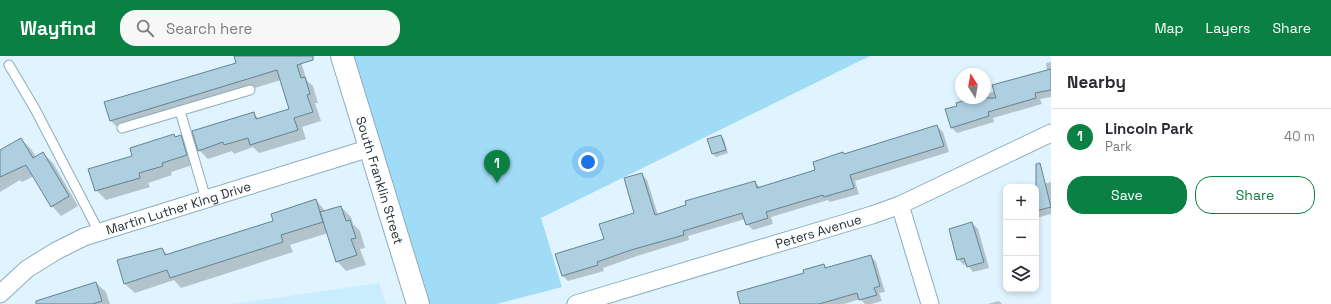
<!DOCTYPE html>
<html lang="en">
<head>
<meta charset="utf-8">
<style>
	:root { --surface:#fff; --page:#f7f7f7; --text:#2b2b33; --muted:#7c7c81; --line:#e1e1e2; --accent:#0b8043 }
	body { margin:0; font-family:"Space Grotesk",sans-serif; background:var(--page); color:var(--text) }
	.controls { position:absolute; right:12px; bottom:12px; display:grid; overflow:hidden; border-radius:8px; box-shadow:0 2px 6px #0003 }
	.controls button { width:36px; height:36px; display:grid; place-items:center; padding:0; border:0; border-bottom:1px solid var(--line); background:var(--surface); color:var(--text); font:20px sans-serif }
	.compass { position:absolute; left:955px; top:12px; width:36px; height:36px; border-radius:50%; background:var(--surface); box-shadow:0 2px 6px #0003; rotate:349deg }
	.you { position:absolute; left:588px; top:106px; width:14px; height:14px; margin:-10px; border:3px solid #fff; border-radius:50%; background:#1a73e8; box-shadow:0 0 0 6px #1a73e833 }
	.badge { display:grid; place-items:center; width:26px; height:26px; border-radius:50%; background:var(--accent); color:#fff; font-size:13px; font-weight:700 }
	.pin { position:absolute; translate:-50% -33px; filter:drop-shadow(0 1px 2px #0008) }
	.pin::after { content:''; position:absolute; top:21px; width:14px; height:12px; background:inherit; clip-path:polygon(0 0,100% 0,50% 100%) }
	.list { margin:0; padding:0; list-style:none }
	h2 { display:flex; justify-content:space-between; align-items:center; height:52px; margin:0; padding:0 16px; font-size:17px }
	h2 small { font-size:13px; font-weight:400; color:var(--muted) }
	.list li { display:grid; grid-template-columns:26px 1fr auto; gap:12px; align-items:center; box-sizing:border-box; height:56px; padding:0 16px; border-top:1px solid var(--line) }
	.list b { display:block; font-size:15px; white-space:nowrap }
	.list p { margin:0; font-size:13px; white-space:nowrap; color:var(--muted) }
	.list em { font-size:13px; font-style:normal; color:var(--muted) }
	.actions { display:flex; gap:8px; padding:12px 16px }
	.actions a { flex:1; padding:9px 0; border:1px solid var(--accent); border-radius:16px; text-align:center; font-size:14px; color:var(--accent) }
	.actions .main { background:var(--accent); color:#fff }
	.icon { flex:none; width:22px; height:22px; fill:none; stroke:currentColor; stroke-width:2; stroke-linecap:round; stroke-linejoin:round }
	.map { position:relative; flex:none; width:1051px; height:248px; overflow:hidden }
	header { display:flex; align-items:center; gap:24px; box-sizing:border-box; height:56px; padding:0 20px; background:var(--accent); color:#fff }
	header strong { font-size:19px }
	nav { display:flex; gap:22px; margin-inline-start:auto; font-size:14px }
	.search { width:280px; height:36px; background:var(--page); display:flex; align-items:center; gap:10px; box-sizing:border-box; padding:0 14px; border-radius:16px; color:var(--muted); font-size:15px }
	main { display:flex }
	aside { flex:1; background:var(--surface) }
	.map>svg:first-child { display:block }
	.built { fill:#caedfe }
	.green { fill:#a1dcf7 }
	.shadow { fill:#0003 }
	.building { fill:#adcfe0; stroke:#638393 }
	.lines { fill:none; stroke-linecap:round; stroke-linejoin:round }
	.service-casing { stroke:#8badbd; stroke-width:11 }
	.minor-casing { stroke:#8badbd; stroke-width:19 }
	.secondary-casing { stroke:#8badbd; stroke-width:24 }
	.service { stroke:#fff; stroke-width:9 }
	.minor { stroke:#fff; stroke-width:17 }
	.secondary { stroke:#fff; stroke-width:22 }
	.labels { text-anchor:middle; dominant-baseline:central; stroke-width:3; stroke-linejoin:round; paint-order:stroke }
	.street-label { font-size:13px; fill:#1e2b32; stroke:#fdfdfd }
</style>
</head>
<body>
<header>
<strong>Wayfind</strong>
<div class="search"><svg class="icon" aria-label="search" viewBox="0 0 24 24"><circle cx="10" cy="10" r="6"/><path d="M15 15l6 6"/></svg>Search here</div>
<nav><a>Map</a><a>Layers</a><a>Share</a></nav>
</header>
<main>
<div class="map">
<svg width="1051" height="248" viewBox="0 0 1051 248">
	<rect width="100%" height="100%" fill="#dff4fe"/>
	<path class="built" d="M379 227 386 248H233Z"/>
	<path class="green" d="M342 0H870L541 162 562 231 497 248H418Z"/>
	<path class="shadow" d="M235 0H299L307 25 313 30 318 47H315L321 65 302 71 306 83 259 97 253 91 234 98 232 95 208 103 199 94 253 57 259 63 290 53 281 24 119 73 111 65 238 8Z
		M1051 6V41L1040 43 1042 48 993 62 994 66 957 77 951 71 958 50 976 42H985V39L1047 15 1046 7Z
		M937 70 943 76 949 96 855 125 859 138 830 146 828 144 771 161 773 168 753 174 747 168 745 163 688 180 689 184 637 200 603 212 604 215 568 225 563 220 635 158 642 118 647 124 658 159 755 126 761 132 817 115 845 99Z
		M174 79 176 82 181 80 190 90 196 108 171 116 172 119 148 127 150 131 106 144 96 134 133 100Z
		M721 80 724 83 728 97 716 101 713 98Z
		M21 83 31 93 36 101 43 97 53 107 78 150 61 160 52 150 34 120 22 126 20 124 0 136V96Z
		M1051 126V158L1036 162V131H1032Z
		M316 144 326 156 341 151 351 161 353 168 360 175 365 192 360 193 366 209 346 215 337 205 328 177 290 189 293 196 181 232 174 224 135 237 125 228 162 193 168 199 274 166Z
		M972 167 978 173 989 212 973 216 967 208 964 209 958 203Z
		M871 200 876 206 885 236 879 237 882 245 871 248H865L860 243 844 248H741L824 209 827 212Z
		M96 227 106 236 110 248H57Z
		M999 245 1002 248H988Z"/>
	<path class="building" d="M234 0H313V4L297 9 301 22 305 21 310 38 307 39 313 56 294 62 298 74 250 89 248 82 224 89 223 86 198 95 192 75 254 56 256 63 289 53 277 14 110 65 104 46 236 7Z
		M1051 13V34L1035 37 1036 42 988 56 989 60 951 72 945 53 957 50 956 47 973 42H996L992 29Z
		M937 69 944 90 850 119 854 132 824 141 823 139 766 156 768 162 746 169 742 157 683 175 684 179 631 194 597 206 598 209 562 220 555 198 604 183 599 168 634 157 624 122 642 117 655 159 686 149 685 145 755 125 757 132 815 114 813 106 843 96 844 98Z
		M174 78 175 81 181 79 187 99 162 107 163 110 139 117 140 122 95 135 88 113 132 100 130 92Z
		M721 79 726 94 712 98 707 83Z
		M21 82 33 102 43 96 69 140 51 151 26 109 0 121V94Z
		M1040 107 1051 151 1036 155V108Z
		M316 143 323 166 281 179 283 186 170 222 167 214 124 228 117 204 162 192 165 199 273 165 271 158Z
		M341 150 346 165 350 164 356 182 351 183 357 199 336 206 320 156Z
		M972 166 984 206 967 211 964 202 957 204 949 173Z
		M871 199 880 230 874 232 877 239 859 244 857 237 819 248H740L737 236 804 217 803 214 824 208 825 212Z
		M96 226 102 245 92 248H36V245Z"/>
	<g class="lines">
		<defs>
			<path id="service" d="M9 9 35 53 99 176
				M180 55 206 143
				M122 72 250 34"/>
			<g id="minor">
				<path d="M900 149 930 248"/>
				<path id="s1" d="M0 238 27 213 56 195 84 181 370 92"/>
				<path id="s2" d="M576 248 872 159 900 149 1051 77"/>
			</g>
			<g id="secondary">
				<path id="s3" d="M342 0 418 248"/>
			</g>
		</defs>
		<use href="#service" class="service-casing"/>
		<use href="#minor" class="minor-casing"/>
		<use href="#secondary" class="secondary-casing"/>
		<use href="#service" class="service"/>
		<use href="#minor" class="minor"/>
		<use href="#secondary" class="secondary"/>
	</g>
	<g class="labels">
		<g class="street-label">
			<text stroke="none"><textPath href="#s3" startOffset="130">South Franklin Street</textPath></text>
			<text stroke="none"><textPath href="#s1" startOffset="201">Martin Luther King Drive</textPath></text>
			<text stroke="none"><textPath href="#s2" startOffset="253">Peters Avenue</textPath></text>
		</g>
	</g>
</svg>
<div class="controls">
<button>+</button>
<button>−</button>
<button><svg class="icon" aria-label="layers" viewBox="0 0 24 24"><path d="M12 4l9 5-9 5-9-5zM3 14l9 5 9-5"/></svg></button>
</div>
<svg class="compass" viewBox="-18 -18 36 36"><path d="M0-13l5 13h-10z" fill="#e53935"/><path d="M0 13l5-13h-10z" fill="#7c7c81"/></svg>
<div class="you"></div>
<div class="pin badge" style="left:497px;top:127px">1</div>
</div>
<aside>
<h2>Nearby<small></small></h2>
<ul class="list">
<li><span class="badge">1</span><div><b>Lincoln Park</b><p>Park</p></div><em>40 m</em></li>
</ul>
<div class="actions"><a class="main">Save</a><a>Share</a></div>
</aside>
</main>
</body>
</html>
